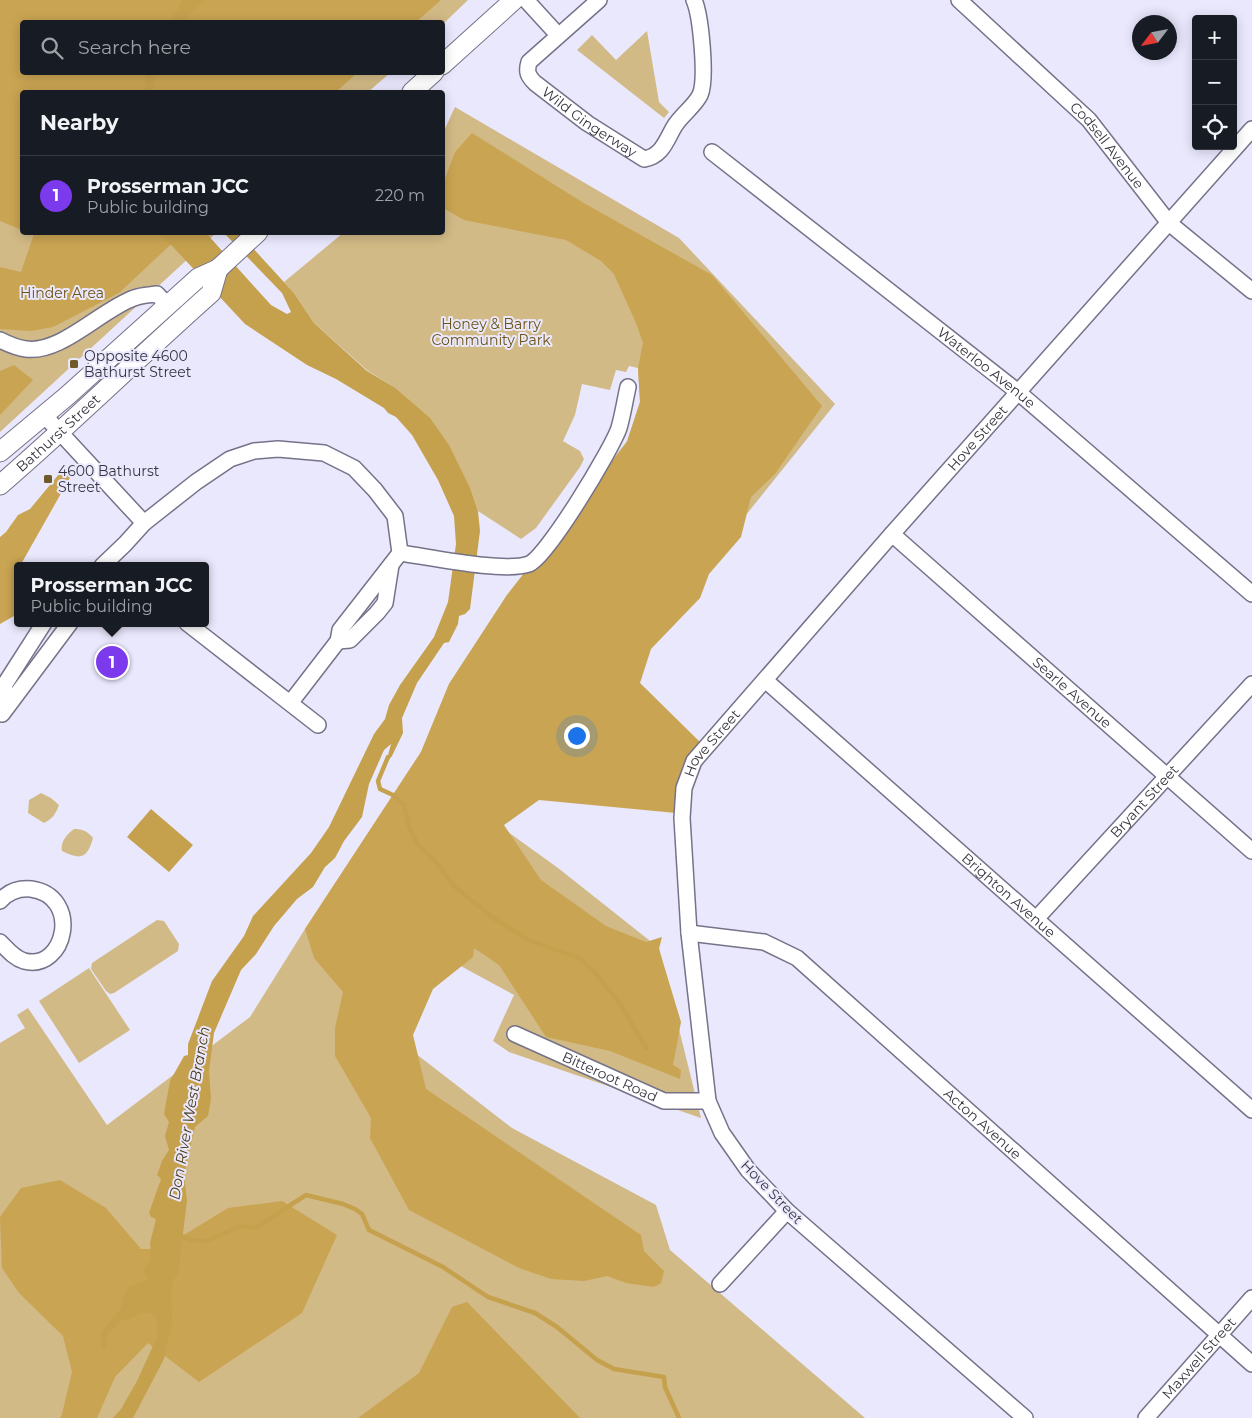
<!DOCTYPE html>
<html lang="en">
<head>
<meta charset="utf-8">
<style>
	:root { --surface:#171b24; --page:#242831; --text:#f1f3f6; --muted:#9ea1a6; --line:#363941; --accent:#7c3aed }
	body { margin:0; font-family:Montserrat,sans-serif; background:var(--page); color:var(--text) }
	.controls { position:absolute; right:15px; top:15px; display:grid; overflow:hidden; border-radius:5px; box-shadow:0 2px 12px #0003 }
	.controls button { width:45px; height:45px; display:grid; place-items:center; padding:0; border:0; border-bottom:1px solid var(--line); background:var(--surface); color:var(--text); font:25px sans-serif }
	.compass { position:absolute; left:1132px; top:15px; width:45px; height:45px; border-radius:50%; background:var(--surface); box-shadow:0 2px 12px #0003; rotate:238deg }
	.you { position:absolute; left:576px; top:735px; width:18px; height:18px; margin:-12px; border:4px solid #fff; border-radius:50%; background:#1a73e8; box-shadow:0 0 0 8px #1a73e833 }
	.badge { display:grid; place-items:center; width:32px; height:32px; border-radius:50%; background:var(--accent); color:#fff; font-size:16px; font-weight:700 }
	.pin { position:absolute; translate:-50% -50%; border:2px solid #fff; box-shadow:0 1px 5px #0006 }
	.popup { position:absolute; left:14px; top:562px; width:195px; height:65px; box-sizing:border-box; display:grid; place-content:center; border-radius:5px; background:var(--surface); filter:drop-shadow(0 1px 4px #0005); font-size:16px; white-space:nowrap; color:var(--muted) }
	.popup b { font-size:19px; color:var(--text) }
	.popup::after { content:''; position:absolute; left:50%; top:100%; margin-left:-10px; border:10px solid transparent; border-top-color:var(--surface) }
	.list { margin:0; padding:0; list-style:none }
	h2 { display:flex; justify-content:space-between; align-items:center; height:65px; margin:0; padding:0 20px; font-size:21px }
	h2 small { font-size:16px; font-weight:400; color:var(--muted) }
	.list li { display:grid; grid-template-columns:32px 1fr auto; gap:15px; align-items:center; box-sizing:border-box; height:80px; padding:0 20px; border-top:1px solid var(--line) }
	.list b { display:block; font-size:19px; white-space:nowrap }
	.list p { margin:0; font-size:16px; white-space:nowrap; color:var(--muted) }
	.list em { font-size:16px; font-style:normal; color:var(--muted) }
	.icon { flex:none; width:28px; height:28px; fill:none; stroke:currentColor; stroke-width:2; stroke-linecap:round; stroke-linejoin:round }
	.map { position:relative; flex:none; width:1252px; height:1418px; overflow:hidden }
	.search { position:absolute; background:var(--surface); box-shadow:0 2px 12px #0003; left:20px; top:20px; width:425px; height:55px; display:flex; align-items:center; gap:12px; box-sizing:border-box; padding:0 18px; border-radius:5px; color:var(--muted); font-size:19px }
	.panel { position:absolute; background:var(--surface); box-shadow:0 2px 12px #0003; left:20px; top:90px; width:425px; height:145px; border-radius:5px }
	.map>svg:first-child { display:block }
	.green { fill:#d2ba86 }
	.forest { fill:#c9a452 }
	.water { fill:#c5a14e }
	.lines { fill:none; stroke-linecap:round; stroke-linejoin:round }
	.stream { stroke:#c5a14e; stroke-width:4.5 }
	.minor-casing { stroke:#757289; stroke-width:18 }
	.major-casing { stroke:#757289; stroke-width:21 }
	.minor { stroke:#fff; stroke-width:15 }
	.major { stroke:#fff; stroke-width:19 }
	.poi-dot { fill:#6f5a29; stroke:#eae8fd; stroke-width:2 }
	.labels { text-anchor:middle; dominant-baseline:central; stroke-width:4; stroke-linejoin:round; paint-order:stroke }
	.street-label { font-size:14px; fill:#373540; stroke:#eae8fd }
	.park-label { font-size:14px; fill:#6b5213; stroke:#eae8fd }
	.poi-label { font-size:14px; fill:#373540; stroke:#eae8fd; text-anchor:start }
	.water-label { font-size:15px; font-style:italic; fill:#4f3f1b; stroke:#eae8fd }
</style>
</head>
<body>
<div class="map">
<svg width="1252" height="1418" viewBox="0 0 1252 1418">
	<rect width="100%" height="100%" fill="#eae8fd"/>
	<path class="green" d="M0 0H468L443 24 442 22H22V72L390 73 368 92H22V232L216 233 0 432Z
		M647 31 659 102 669 112 664 118 577 50 592 35 616 60Z
		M455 107 679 238 835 404 624 667 490 819 558 868 659 948 701 1118 509 1052 493 1041 514 995 446 958 402 1043 512 1128 656 1205 670 1250 865 1418H0V1043L25 1028 17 1015 28 1008 107 1125 250 1017 305 929 421 752 449 684 507 595 627 441 640 402 638 368 629 366 626 372 616 370 610 390 582 384 575 415 563 441 580 451 584 459 580 467 536 528 521 539 478 511 471 490 394 387 368 371 314 323 294 293 284 282 343 233 442 232 443 133Z
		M41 793 51 798 59 805C56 814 52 819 44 823L28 813 29 800Z
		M74 829C83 829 87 831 93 838 87 859 81 860 62 851 60 842 67 834 74 829Z
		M157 920 164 921 179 944 178 951 114 993 110 994 106 991 91 969 92 963Z
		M89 968 130 1030 79 1063 39 1001Z"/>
	<path class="forest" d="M0 0H441L416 22H22V72L357 73 336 92H22V230L0 221Z
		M472 133 582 202 712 275 822 406 775 474 751 497 741 537 709 574 700 598 651 649 640 683 701 743 682 771 676 813 539 800 504 825 541 880 606 926 646 942 662 937 659 949 681 1022 673 1065 681 1070 680 1079 610 1051 546 1037 499 965 474 948 473 957 433 989 413 1035 426 1089 641 1235 644 1251 664 1271 661 1283 654 1287 626 1283 607 1276 584 1281 551 1279 519 1268 409 1210 370 1138 371 1118 335 1056V1028L343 992 314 958 305 929 421 752 449 684 507 595 627 442 640 402 638 368 643 343 636 323 614 274 601 261 566 240 464 220 443 208V184L455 152Z
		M30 233H183L119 293 53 327 31 331 0 329V267L21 272 34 234Z
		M14 365 33 380 0 415V371Z
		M64 468 72 474 20 566H18L15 576 14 616 0 624V537L6 532 18 515 30 509Z
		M60 1180 106 1208 141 1249H161L228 1208 282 1201 337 1235 302 1313 199 1382 148 1343 115 1377 97 1418H60L62 1414 72 1372 63 1336 19 1293 2 1268 0 1217 21 1188Z
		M467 1302 580 1418H358L419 1373 452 1307Z"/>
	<path class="water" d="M182 0H206L192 12 185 22H171Z
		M146 73H157L154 82V92H145Z
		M160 233H206L271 305 287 314 291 312 282 293 224 233H239L294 293 314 323 367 371 394 387 430 418 449 445 471 490 478 511 480 531 470 609 465 614 459 616 458 624 449 642 444 643 417 683 402 718 403 733 392 756 386 763 391 744 384 750 369 784 362 817 344 841 335 858 325 867 313 887 297 899 274 926 256 954 241 970 214 1033 209 1071 211 1099 208 1116 195 1127 184 1175 187 1201 178 1273 174 1279 171 1291 172 1322 164 1359 133 1418H113L121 1409 137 1381 157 1337V1318L152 1313H140L130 1319 120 1321 106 1336 107 1346 102 1349 101 1333 121 1308 124 1295 129 1286 149 1280 143 1271 151 1257 150 1243 156 1219 151 1217 149 1213 161 1179 157 1175 162 1161 169 1150 165 1136 169 1122 164 1114 170 1081 184 1056 188 1055V1044L212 981 244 936 253 916 311 853 329 827 374 734 385 719 389 705 400 685 434 637 448 602 456 544 454 516 438 480 412 435 396 417 388 413 384 408 336 379 307 365 245 324Z
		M151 809 193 845 169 872 127 837Z"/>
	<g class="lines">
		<path class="stream" d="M388 757 378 781 380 789 393 795 404 805 409 827 418 845 434 860 454 886 492 917 528 940 579 958 593 970 619 1002 646 1048
			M177 1234 191 1240 206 1241 241 1226 255 1228 306 1195 343 1204 355 1209 362 1214 369 1230 443 1267 488 1297 535 1313 557 1327 597 1360 614 1369 664 1377 665 1387 679 1418"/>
		<defs>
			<g id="minor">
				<path d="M526 0 558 35"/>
				<path id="s1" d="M599 0 529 62C526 72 528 76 535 83L587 123 644 159C662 156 666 141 674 127 681 115 694 107 700 95 707 80 701 16 694 0"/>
				<path id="s2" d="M959 0 1089 120 1169 223 1252 291"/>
				<path id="s3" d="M712 152 1018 392 1252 594"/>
				<path d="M0 340C8 344 17 348 26 349 61 354 102 309 134 298 141 295 149 295 157 294L168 306"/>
				<path d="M44 415 144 523 196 482 230 459 254 451 278 449 324 453 354 468 375 490 395 516 400 553 340 630 338 641 291 702"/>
				<path id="s4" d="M892 534 1252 851"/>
				<path d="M400 553C430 557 503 573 529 564 547 557 612 449 619 428 623 414 625 400 628 387"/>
				<path d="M102 566 125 544 144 523"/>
				<path d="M187 623 318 725"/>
				<path d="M338 641 350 640 377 613 385 603 391 565"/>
				<path id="s5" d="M765 680 1252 1110"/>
				<path d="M2 713 5 684 44 623"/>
				<path d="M2 714 70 623"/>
				<path d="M0 901C8 892 19 888 31 889 82 896 66 972 24 961 14 958 7 949 0 942"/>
				<path id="s6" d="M1036 919 1252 684"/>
				<path id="s7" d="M689 933 764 942 797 958 1252 1364"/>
				<path id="s8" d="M515 1034 664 1101H708"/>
				<path d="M720 1284 787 1211"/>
				<path id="s9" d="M1025 1418 787 1211 748 1170 722 1133 708 1101 689 933 682 818 684 788 694 761 892 534 1252 129"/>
				<path id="s10" d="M1146 1418 1252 1298"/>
			</g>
			<g id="major">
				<path d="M442 65 514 0"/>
				<path d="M412 92 434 72"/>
				<path d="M0 452 67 396 198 278 218 269"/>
				<path id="s11" d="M0 485C72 423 140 356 211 293L218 269 258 232"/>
			</g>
		</defs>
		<use href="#minor" class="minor-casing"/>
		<use href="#major" class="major-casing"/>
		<use href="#minor" class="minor"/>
		<use href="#major" class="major"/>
	</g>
	<g class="poi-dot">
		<rect x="69" y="359" width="10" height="10" rx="2.5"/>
		<rect x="43" y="474" width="10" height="10" rx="2.5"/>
	</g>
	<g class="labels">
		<g class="street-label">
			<text stroke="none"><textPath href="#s1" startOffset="184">Wild Gingerway</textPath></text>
			<text stroke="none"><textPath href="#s2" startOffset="208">Codsell Avenue</textPath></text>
			<text stroke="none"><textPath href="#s3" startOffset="349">Waterloo Avenue</textPath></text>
			<text stroke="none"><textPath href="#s11" startOffset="78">Bathurst Street</textPath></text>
			<text stroke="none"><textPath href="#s9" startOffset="1225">Hove Street</textPath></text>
			<text stroke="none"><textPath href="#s4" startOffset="240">Searle Avenue</textPath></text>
			<text stroke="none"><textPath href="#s9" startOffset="820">Hove Street</textPath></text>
			<text stroke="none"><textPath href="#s6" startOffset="160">Bryant Street</textPath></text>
			<text stroke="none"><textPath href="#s5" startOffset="325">Brighton Avenue</textPath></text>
			<text stroke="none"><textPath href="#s8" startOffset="104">Bitteroot Road</textPath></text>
			<text stroke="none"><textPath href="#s7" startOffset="361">Acton Avenue</textPath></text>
			<text transform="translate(772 1192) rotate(46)">Hove Street</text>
			<text stroke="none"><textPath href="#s10" startOffset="80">Maxwell Street</textPath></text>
		</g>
		<g class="park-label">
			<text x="62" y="293">Hinder Area</text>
			<text x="491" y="324">Honey &amp; Barry<tspan x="491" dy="16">Community Park</tspan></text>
		</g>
		<g class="poi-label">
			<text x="84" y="356">Opposite 4600<tspan x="84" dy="16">Bathurst Street</tspan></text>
			<text x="58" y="471">4600 Bathurst<tspan x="58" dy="16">Street</tspan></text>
		</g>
		<g class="water-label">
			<text transform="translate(189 1113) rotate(-80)">Don River West Branch</text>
		</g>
	</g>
</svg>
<div class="controls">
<button>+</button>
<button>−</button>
<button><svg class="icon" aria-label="locate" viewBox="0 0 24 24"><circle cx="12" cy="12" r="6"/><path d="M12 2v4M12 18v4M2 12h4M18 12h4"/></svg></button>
</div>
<svg class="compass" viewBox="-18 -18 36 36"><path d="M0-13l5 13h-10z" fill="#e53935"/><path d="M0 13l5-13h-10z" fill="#9ea1a6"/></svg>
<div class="you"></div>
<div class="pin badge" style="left:112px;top:662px">1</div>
<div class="popup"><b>Prosserman JCC</b>Public building</div>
<div class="search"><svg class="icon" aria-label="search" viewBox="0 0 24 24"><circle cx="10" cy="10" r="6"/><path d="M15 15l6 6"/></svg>Search here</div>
<section class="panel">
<h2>Nearby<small></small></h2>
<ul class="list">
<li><span class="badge">1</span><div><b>Prosserman JCC</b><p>Public building</p></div><em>220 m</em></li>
</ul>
</section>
</div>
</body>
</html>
